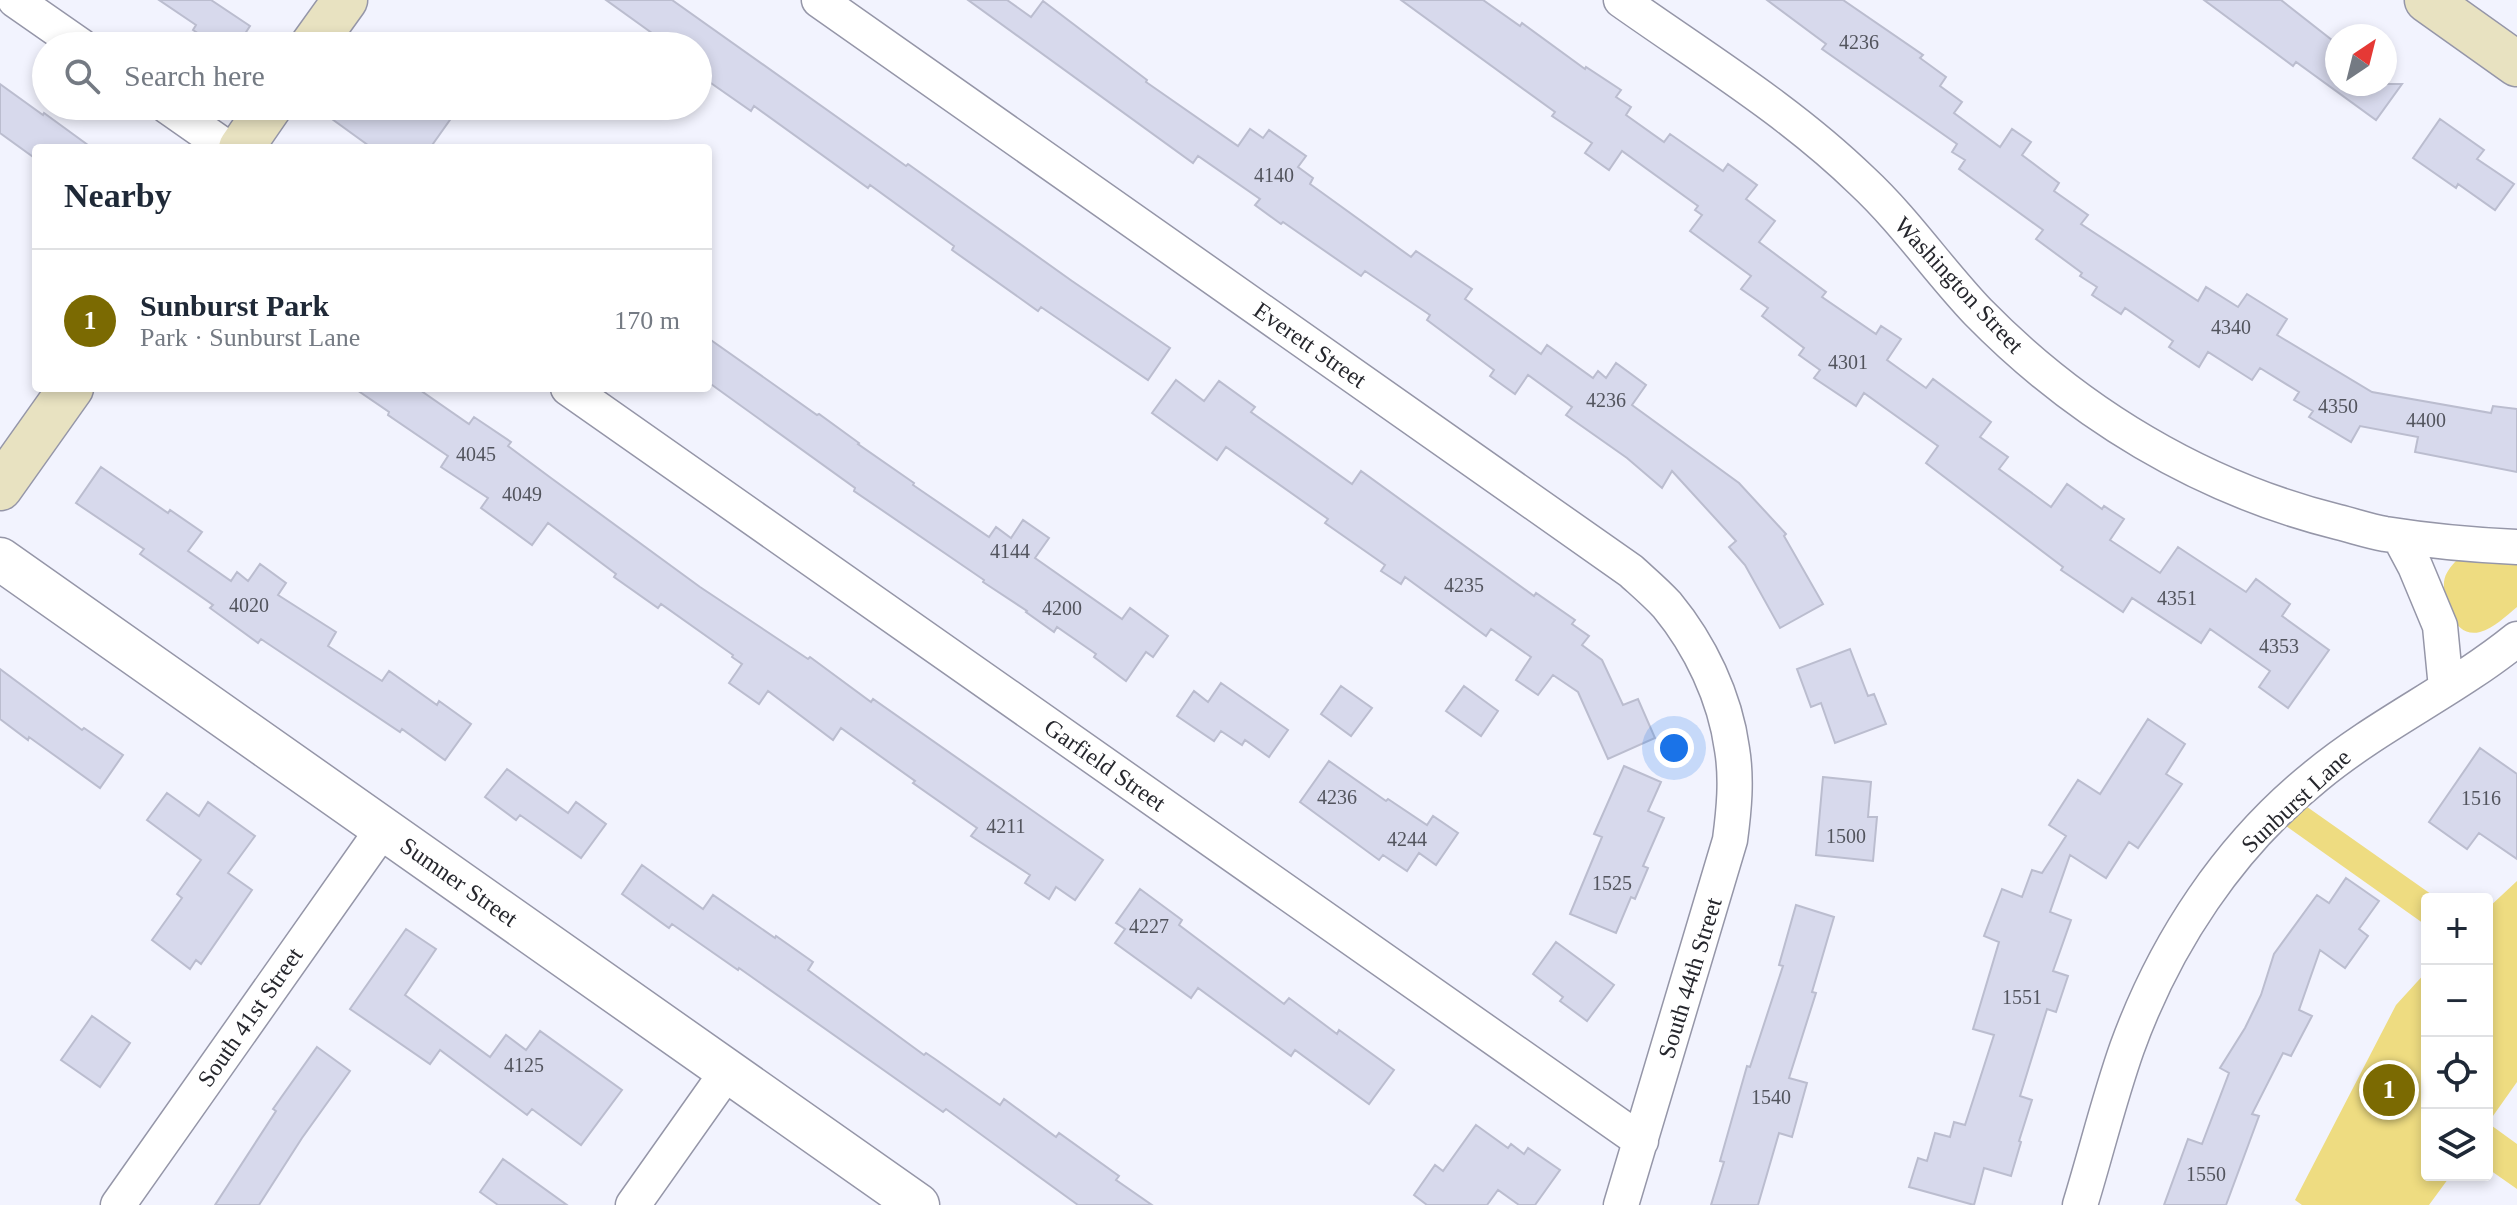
<!DOCTYPE html>
<html lang="en">
<head>
<meta charset="utf-8">
<style>
  :root { --surface:#fff; --page:#f2f2f3; --text:#1f2937; --muted:#747a83; --line:#e0e1e3; --accent:#7b6a02 }
  body { margin:0; font-family:"Times New Roman",serif; background:var(--page); color:var(--text) }
  .controls { position:absolute; right:24px; bottom:24px; display:grid; overflow:hidden; border-radius:8px; box-shadow:0 4px 12px #0003 }
  .controls button { width:72px; height:72px; display:grid; place-items:center; padding:0; border:0; border-bottom:2px solid var(--line); background:var(--surface); color:var(--text); font:40px sans-serif }
  .compass { position:absolute; left:2325px; top:24px; width:72px; height:72px; border-radius:50%; background:var(--surface); box-shadow:0 4px 12px #0003; rotate:35deg }
  .you { position:absolute; left:1674px; top:748px; width:28px; height:28px; margin:-20px; border:6px solid #fff; border-radius:50%; background:#1a73e8; box-shadow:0 0 0 12px #1a73e833 }
  .badge { display:grid; place-items:center; width:52px; height:52px; border-radius:50%; background:var(--accent); color:#fff; font-size:26px; font-weight:700 }
  .pin { position:absolute; translate:-50% -50%; border:4px solid #fff; box-shadow:0 2px 8px #0006 }
  .list { margin:0; padding:0; list-style:none }
  h2 { display:flex; justify-content:space-between; align-items:center; height:104px; margin:0; padding:0 32px; font-size:34px }
  h2 small { font-size:26px; font-weight:400; color:var(--muted) }
  .list li { display:grid; grid-template-columns:52px 1fr auto; gap:24px; align-items:center; box-sizing:border-box; height:144px; padding:0 32px; border-top:2px solid var(--line) }
  .list b { display:block; font-size:30px; white-space:nowrap }
  .list p { margin:0; font-size:26px; white-space:nowrap; color:var(--muted) }
  .list em { font-size:26px; font-style:normal; color:var(--muted) }
  .icon { flex:none; width:44px; height:44px; fill:none; stroke:currentColor; stroke-width:2; stroke-linecap:round; stroke-linejoin:round }
  .map { position:relative; flex:none; width:2517px; height:1205px; overflow:hidden }
  .search { position:absolute; background:var(--surface); box-shadow:0 4px 12px #0003; left:32px; top:32px; width:680px; height:88px; display:flex; align-items:center; gap:20px; box-sizing:border-box; padding:0 28px; border-radius:44px; color:var(--muted); font-size:30px }
  .panel { position:absolute; background:var(--surface); box-shadow:0 4px 12px #0003; left:32px; top:144px; width:680px; height:248px; border-radius:8px }
  .map>svg:first-child { display:block }
</style>
</head>
<body>
<div class="map">
<svg width="2517" height="1205" viewBox="0 0 2517 1205">
  <rect width="100%" height="100%" fill="#f2f3fe"/>
  <!-- green -->
  <path fill="#eedc81" d="M2467,559L2515,563L2517,565V607C2506,616 2494,628 2480,632C2454,639 2443,602 2444,582C2445,573 2451,566 2457,560Z
    M2293,797L2438,899H2427V926L2272,816Z
    M2517,881V1082L2488,1123L2517,1144V1189L2487,1168V909Z
    M2427,971V1175H2451L2429,1205H2302L2295,1200L2396,1005Z"/>
  <!-- building -->
  <path fill="#d7d9ec" stroke="#bbbdcf" stroke-width="2" d="M159,0H211L250,26L237,46H218L193,30L196,25Z
    M606,0H672L906,166L908,164L1072,281L1170,348L1148,380L1041,307L1038,311L952,250L954,246L870,185L868,188L754,106L751,111L698,74V46H670Z
    M968,0H1007L1031,17L1043,1L1147,80L1146,82L1238,146L1250,129L1263,138L1269,130L1306,156L1298,167L1313,178L1310,184L1411,257L1416,251L1472,289L1465,299L1541,354L1547,345L1593,378L1598,371L1606,378L1616,363L1646,385L1632,405L1739,483L1786,534L1784,536L1823,604L1780,628L1745,565L1729,547L1736,541L1672,471L1662,488L1627,458L1566,415L1572,407L1528,375L1515,394L1490,376L1494,370L1427,320L1430,315L1365,271L1361,276L1283,222L1281,224L1255,205L1260,199L1198,156L1193,163Z
    M1401,0H1483L1520,26L1522,23L1585,69L1586,67L1621,90L1616,97L1631,107L1626,115L1664,142L1670,134L1723,171L1728,164L1757,185L1746,199L1775,221L1759,242L1826,292L1822,297L1876,334L1881,326L1901,339L1887,360L1926,388L1933,379L1991,422L1980,437L2008,457L1999,469L2051,507L2067,484L2102,509L2104,506L2124,519L2110,540L2160,573L2178,547L2246,592L2256,579L2290,604L2282,616L2329,650L2288,708L2259,687L2270,671L2210,629L2201,643L2132,598L2123,612L2061,570L2063,567L1926,463L1938,446L1864,393L1856,406L1814,378L1820,370L1799,355L1804,348L1762,316L1768,308L1741,289L1751,276L1690,231L1702,215L1695,210L1698,206L1622,151L1609,170L1585,153L1592,143L1552,116L1555,112Z
    M1767,0H1843L1923,55L1920,58L1946,77L1940,86L1962,102L1954,113L2000,147L2012,129L2031,142L2022,155L2059,183L2054,191L2088,215L2081,224L2198,301L2206,287L2238,307L2247,294L2287,319L2277,335L2372,392L2491,413L2493,406L2517,409V472L2415,452L2418,437L2360,426L2351,442L2309,417L2313,411L2294,400L2299,392L2260,368L2252,380L2208,352L2199,367L2169,347L2173,341L2125,308L2121,314L2092,295L2097,287L2080,276L2082,273L2036,239L2043,230L1959,169L1965,160L1952,152L1957,144L1822,49L1826,44Z
    M2204,0H2281L2337,44V84H2402L2376,120L2296,62L2293,66Z
    M0,84L43,115L44,113L92,148H36V159L0,133Z
    M314,106H436L452,117L430,148H372Z
    M2440,119L2484,150L2477,159L2514,184L2495,210L2458,184L2456,188L2413,158Z
    M708,338L817,415L819,414L859,443L858,444L914,483L913,485L989,537L996,527L1011,538L1023,520L1049,538L1035,558L1122,619L1130,608L1168,636L1153,657L1146,652L1126,681L1094,657L1096,654L1057,627L1054,632L1026,612L1027,611L983,582L984,580L854,491L855,488L708,382Z
    M1176,380L1204,401L1219,381L1255,407L1251,412L1352,484L1361,471L1534,596L1536,593L1575,620L1572,624L1589,636L1582,645L1602,660L1623,705L1638,699L1655,738L1608,759L1578,692L1553,675L1538,695L1516,680L1531,657L1491,629L1486,636L1405,577L1401,584L1381,571L1385,565L1325,523L1328,519L1226,447L1217,460L1152,413Z
    M354,388H417L469,424L474,417L511,442L508,446L551,478L700,587L808,659L810,657L871,702L873,699L1103,860L1075,900L1056,887L1049,899L1025,883L1030,875L971,836L977,828L913,783L915,781L841,728L833,740L768,691L759,704L729,683L742,664L732,657L733,655L661,604L658,608L614,577L616,574L548,523L532,545L481,508L488,498L441,467L448,456L388,415L389,412Z
    M101,467L168,513L170,510L202,532L188,551L231,581L237,572L248,581L260,564L286,583L278,595L336,632L328,646L382,681L389,671L437,705L439,701L471,724L445,760L402,729L400,732L261,639L258,643L210,608L213,605L140,554L144,549L76,503Z
    M1850,649L1868,696L1874,694L1886,724L1835,743L1821,703L1811,707L1797,669Z
    M0,669L82,730L84,728L123,755L100,788L29,737L28,740L0,719Z
    M1221,683L1288,730L1269,757L1245,740L1242,745L1221,731L1214,741L1177,716L1194,691L1208,702Z
    M1341,686L1372,708L1351,736L1321,714Z
    M1464,686L1498,711L1481,736L1446,711Z
    M2148,719L2185,744L2166,774L2182,784L2138,848L2129,842L2106,878L2070,855L2050,912L2071,920L2053,971L2068,976L2056,1012L2047,1009L2020,1096L2032,1100L2019,1141L2021,1142L2011,1176L1984,1168L1974,1205L1909,1187L1918,1158L1927,1161L1935,1133L1950,1137L1954,1122L1965,1125L1994,1035L1973,1029L1999,942L1984,936L2002,889L2022,897L2032,870L2042,873L2066,836L2049,825L2078,780L2100,794Z
    M2480,748L2517,774V859L2479,833L2467,849L2429,822Z
    M1329,761L1386,801L1388,799L1427,825L1433,816L1458,833L1436,865L1419,853L1407,871L1383,855L1379,860L1300,802Z
    M1624,766L1661,782L1648,811L1664,818L1643,866L1648,868L1635,899L1631,897L1616,933L1570,914L1602,837L1594,834Z
    M507,769L568,813L576,802L606,824L581,858L520,815L516,820L485,797Z
    M1823,777L1871,782L1868,817H1877L1873,861L1816,855Z
    M167,793L199,816L208,802L255,836L228,873L252,890L201,964L196,960L190,969L152,940L182,898L177,894L201,860L147,820Z
    M642,865L703,909L713,895L775,938L776,936L813,962L808,970L924,1055L926,1053L935,1059L1000,1105L1004,1099L1056,1137L1059,1133L1119,1176L1116,1180L1152,1205H1078L946,1109L943,1112L739,968L738,970L672,924L669,928L622,894Z
    M2346,878L2379,901L2359,929L2368,936L2345,968L2320,950L2299,1010L2312,1016L2291,1056L2283,1053L2252,1114L2259,1116L2226,1205H2164L2188,1139L2202,1144L2229,1073L2220,1068L2245,1028L2261,995L2274,954L2317,895L2329,903Z
    M1140,889L1182,920L1179,925L1284,1004L1289,998L1337,1034L1339,1030L1394,1070L1369,1104L1295,1050L1291,1056L1198,988L1191,998L1115,943L1125,929L1116,923Z
    M1796,905L1834,917L1812,992L1816,993L1789,1078L1807,1083L1792,1137L1779,1133L1758,1205H1711L1724,1162L1720,1161L1747,1066L1750,1067L1783,966L1779,965Z
    M406,929L436,949L405,995L490,1057L506,1035L526,1050L540,1031L622,1090L581,1145L532,1109L527,1115L440,1050L430,1064L350,1009Z
    M1556,942L1614,985L1587,1021L1560,1001L1563,997L1533,974Z
    M92,1016L130,1043L100,1087L61,1060Z
    M317,1047L350,1071L302,1138L259,1205H215L276,1111L273,1109Z
    M1476,1125L1508,1148L1511,1144L1524,1154L1528,1148L1560,1170L1535,1205H1519L1498,1190L1487,1205H1427L1414,1195L1435,1165L1443,1171Z
    M503,1159L567,1205H498L480,1192Z"/>
  <g fill="none" stroke-linecap="round" stroke-linejoin="round">
    <!-- minor casing -->
    <g stroke="#9596a8" stroke-width="37">
      <path id="minor" d="M15,0L81,46
        M819,0L1631,571C1643,582 1656,593 1667,605C1700,645 1725,697 1732,749C1737,779 1734,810 1730,840L1621,1205
        M1621,0C1703,58 1790,111 1862,181C1905,221 1938,270 1978,312C2077,413 2201,488 2338,522C2354,526 2369,531 2385,534C2429,541 2473,545 2517,547
        M167,106L227,148
        M568,388L1641,1141
        M2399,536L2415,566L2440,626L2446,688
        M118,1205L383,829
        M633,1205L727,1072
        M2080,1205C2096,1153 2109,1099 2127,1048C2165,943 2229,846 2316,776C2379,724 2454,690 2517,639"/>
    </g>
    <!-- tertiary casing -->
    <g stroke="#9596a8" stroke-width="45">
      <path id="tertiary" d="M0,559L918,1205"/>
    </g>
    <!-- secondary casing -->
    <g stroke="#9596a8" stroke-width="47">
      <path id="secondary" d="M2427,0L2517,64
        M312,46L345,0
        M241,148L270,106
        M0,488L71,388"/>
    </g>
    <!-- minor -->
    <use href="#minor" stroke="#fff" stroke-width="34"/>
    <!-- tertiary -->
    <use href="#tertiary" stroke="#fff" stroke-width="42"/>
    <!-- secondary -->
    <use href="#secondary" stroke="#e8e2c1" stroke-width="44"/>
  </g>
  <g text-anchor="middle" dominant-baseline="central" stroke-width="7" stroke-linejoin="round" paint-order="stroke">
    <!-- number labels -->
    <g font-size="20" fill="#52545d">
      <text x="1859" y="42">4236</text>
      <text x="1274" y="175">4140</text>
      <text x="2231" y="327">4340</text>
      <text x="1848" y="362">4301</text>
      <text x="1606" y="400">4236</text>
      <text x="2338" y="406">4350</text>
      <text x="2426" y="420">4400</text>
      <text x="476" y="454">4045</text>
      <text x="522" y="494">4049</text>
      <text x="1010" y="551">4144</text>
      <text x="1464" y="585">4235</text>
      <text x="2177" y="598">4351</text>
      <text x="249" y="605">4020</text>
      <text x="1062" y="608">4200</text>
      <text x="2279" y="646">4353</text>
      <text x="1337" y="797">4236</text>
      <text x="2481" y="798">1516</text>
      <text x="1006" y="826">4211</text>
      <text x="1846" y="836">1500</text>
      <text x="1407" y="839">4244</text>
      <text x="1612" y="883">1525</text>
      <text x="1149" y="926">4227</text>
      <text x="2022" y="997">1551</text>
      <text x="524" y="1065">4125</text>
      <text x="1771" y="1097">1540</text>
      <text x="2206" y="1174">1550</text>
    </g>
    <!-- street labels -->
    <g font-size="24" fill="#26272d" stroke="#fff">
      <text transform="translate(1959 285) rotate(47)">Washington Street</text>
      <text transform="translate(1310 345) rotate(35)">Everett Street</text>
      <text transform="translate(1105 765) rotate(35)">Garfield Street</text>
      <text transform="translate(2296 801) rotate(-43)">Sunburst Lane</text>
      <text transform="translate(459 882) rotate(35)">Sumner Street</text>
      <text transform="translate(1690 978) rotate(-73)">South 44th Street</text>
      <text transform="translate(250 1017) rotate(-55)">South 41st Street</text>
    </g>
  </g>
</svg>
<div class="controls">
<button>+</button>
<button>−</button>
<button><svg class="icon" aria-label="locate" viewBox="0 0 24 24"><circle cx="12" cy="12" r="6"/><path d="M12 2v4M12 18v4M2 12h4M18 12h4"/></svg></button>
<button><svg class="icon" aria-label="layers" viewBox="0 0 24 24"><path d="M12 4l9 5-9 5-9-5zM3 14l9 5 9-5"/></svg></button>
</div>
<svg class="compass" viewBox="-18 -18 36 36"><path d="M0-13l5 13h-10z" fill="#e53935"/><path d="M0 13l5-13h-10z" fill="#747a83"/></svg>
<div class="you"></div>
<div class="pin badge" style="left:2389px;top:1090px">1</div>
<div class="search"><svg class="icon" aria-label="search" viewBox="0 0 24 24"><circle cx="10" cy="10" r="6"/><path d="M15 15l6 6"/></svg>Search here</div>
<section class="panel">
<h2>Nearby<small></small></h2>
<ul class="list">
<li><span class="badge">1</span><div><b>Sunburst Park</b><p>Park · Sunburst Lane</p></div><em>170 m</em></li>
</ul>
</section>
</div>
</body>
</html>
